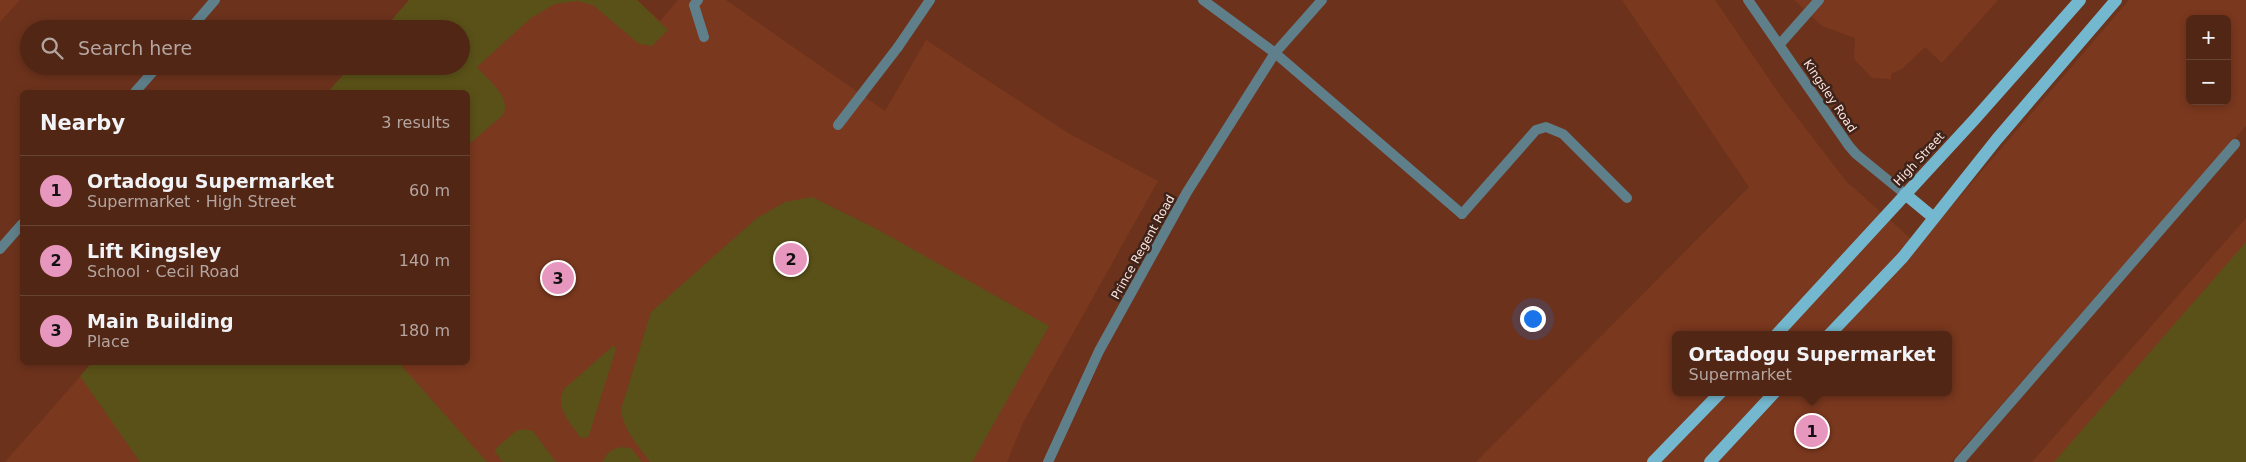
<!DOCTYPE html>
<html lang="en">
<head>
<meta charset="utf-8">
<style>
  :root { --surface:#512615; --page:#5b3222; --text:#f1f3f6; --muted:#b4a5a0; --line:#674334; --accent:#e797bd }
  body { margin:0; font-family:"DejaVu Sans",sans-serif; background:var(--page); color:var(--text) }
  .controls { position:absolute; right:15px; top:15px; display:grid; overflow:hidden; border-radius:8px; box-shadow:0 2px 8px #0003 }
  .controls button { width:45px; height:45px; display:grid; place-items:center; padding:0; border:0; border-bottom:1px solid var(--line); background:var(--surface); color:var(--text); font:25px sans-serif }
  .you { position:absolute; left:1532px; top:318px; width:18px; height:18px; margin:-12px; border:4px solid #fff; border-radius:50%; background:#1a73e8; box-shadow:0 0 0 8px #1a73e833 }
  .badge { display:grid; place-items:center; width:32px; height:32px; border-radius:50%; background:var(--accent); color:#111; font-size:16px; font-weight:700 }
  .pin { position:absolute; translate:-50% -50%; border:2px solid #fff; box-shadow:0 1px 5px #0006 }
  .popup { position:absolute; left:1672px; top:331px; width:280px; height:65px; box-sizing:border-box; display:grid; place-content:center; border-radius:8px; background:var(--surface); filter:drop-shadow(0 1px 4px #0005); font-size:16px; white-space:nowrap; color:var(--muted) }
  .popup b { font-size:19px; color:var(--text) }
  .popup::after { content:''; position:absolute; left:50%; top:100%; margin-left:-10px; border:10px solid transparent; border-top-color:var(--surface) }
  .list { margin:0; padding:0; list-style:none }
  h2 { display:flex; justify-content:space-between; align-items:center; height:65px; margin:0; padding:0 20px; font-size:21px }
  h2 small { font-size:16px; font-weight:400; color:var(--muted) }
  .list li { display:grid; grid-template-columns:32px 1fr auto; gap:15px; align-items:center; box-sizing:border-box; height:70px; padding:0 20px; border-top:1px solid var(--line) }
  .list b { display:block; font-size:19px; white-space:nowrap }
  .list p { margin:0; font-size:16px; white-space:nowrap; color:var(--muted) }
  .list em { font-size:16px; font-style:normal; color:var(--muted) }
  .icon { flex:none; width:28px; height:28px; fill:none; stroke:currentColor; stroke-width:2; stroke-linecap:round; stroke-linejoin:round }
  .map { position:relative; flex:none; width:2246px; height:462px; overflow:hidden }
  .search { position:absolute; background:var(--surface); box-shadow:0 2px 8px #0003; left:20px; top:20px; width:450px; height:55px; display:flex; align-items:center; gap:12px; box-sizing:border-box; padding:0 18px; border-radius:28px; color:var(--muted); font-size:19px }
  .panel { position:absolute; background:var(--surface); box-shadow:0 2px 8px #0003; left:20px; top:90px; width:450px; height:275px; border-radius:8px }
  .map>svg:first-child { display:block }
</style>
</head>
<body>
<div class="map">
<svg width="2246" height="462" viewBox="0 0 2246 462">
  <rect width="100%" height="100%" fill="#6c321c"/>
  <!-- built -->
  <path fill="#7a381e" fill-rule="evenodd" d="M0,0H20L0,22Z
    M409,0H637L660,21L678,0H726L885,111L926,40L1068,133L1158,181L1023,423L1007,462H5L92,363L468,362V92H328L351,66H461V29H384Z
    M1622,0H1715L1780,95L1846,181L1918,245L2129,0H2246V126L1951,462H1476L1749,187ZM2190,19H2227V101H2190ZM1676,335H1948V392H1676Z
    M1794,0H1998L1942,63L1925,47L1902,69L1891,74V79L1872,78L1854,59L1855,38L1822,26Z
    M2246,218V462H2032Z"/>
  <!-- green -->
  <path fill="#5a5118" d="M409,0H637L668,30L652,46L639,44L593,5L577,1L555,4L531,18L477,67C487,80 512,96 503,115L468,145V92H328L351,66H461V29H384Z
    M812,197L875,228L1049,326L972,462H650C638,445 623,430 621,409L651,312L757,218L785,202Z
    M2246,242V462H2054Z
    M614,345L616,349L589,435L586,438L580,437C570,422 553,405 565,388Z
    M92,362L399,363L487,462H140L80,376Z
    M523,429L533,431L556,462H503L495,452V449L516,431Z
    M620,447L631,448L642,462H603C606,453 611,450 620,447Z"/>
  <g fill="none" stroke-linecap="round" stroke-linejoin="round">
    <!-- service -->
    <path stroke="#5f808b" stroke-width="10" d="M698,0L694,5L704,37
      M1780,44L1819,0
      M838,125L898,47
      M1462,214L1536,130L1546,127L1563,134L1627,198
      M1959,462L2235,144"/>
    <!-- minor -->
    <path stroke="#5f808b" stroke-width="10" d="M1203,0L1275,53L1462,214
      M190,29L215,0
      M898,47L930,0
      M135,92L158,66
      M0,249L22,224
      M1048,462L1099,351L1187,192L1275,53L1322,0"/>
    <!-- tertiary -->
    <path stroke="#5f808b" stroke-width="10" d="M1748,0L1849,146L1856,154L1905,194"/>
    <!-- primary -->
    <path stroke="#74b8cf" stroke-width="12" d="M1905,194L1934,218
      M1776,335L1974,120L2080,0
      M1829,335L1903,257L1997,139L2116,0
      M1653,462L1721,392
      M1710,462L1775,392"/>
  </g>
  <g text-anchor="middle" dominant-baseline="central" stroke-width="5" stroke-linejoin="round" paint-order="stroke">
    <!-- street labels -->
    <g font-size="12" fill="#fde6de" stroke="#3e231a">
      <text transform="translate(1830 96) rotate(56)">Kingsley Road</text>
      <text transform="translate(1919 159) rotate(-47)">High Street</text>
      <text transform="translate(1143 247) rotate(-61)">Prince Regent Road</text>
    </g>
  </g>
</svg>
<div class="controls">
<button>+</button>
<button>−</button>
</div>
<div class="you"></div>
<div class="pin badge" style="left:1812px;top:431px">1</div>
<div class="popup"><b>Ortadogu Supermarket</b>Supermarket</div>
<div class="pin badge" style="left:791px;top:259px">2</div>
<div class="pin badge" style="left:558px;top:278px">3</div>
<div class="search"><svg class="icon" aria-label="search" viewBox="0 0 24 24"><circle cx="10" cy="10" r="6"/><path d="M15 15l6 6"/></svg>Search here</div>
<section class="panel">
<h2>Nearby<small>3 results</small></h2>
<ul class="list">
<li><span class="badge">1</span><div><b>Ortadogu Supermarket</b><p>Supermarket · High Street</p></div><em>60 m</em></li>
<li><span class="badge">2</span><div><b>Lift Kingsley</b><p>School · Cecil Road</p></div><em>140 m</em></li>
<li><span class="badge">3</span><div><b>Main Building</b><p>Place</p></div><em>180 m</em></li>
</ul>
</section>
</div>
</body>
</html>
